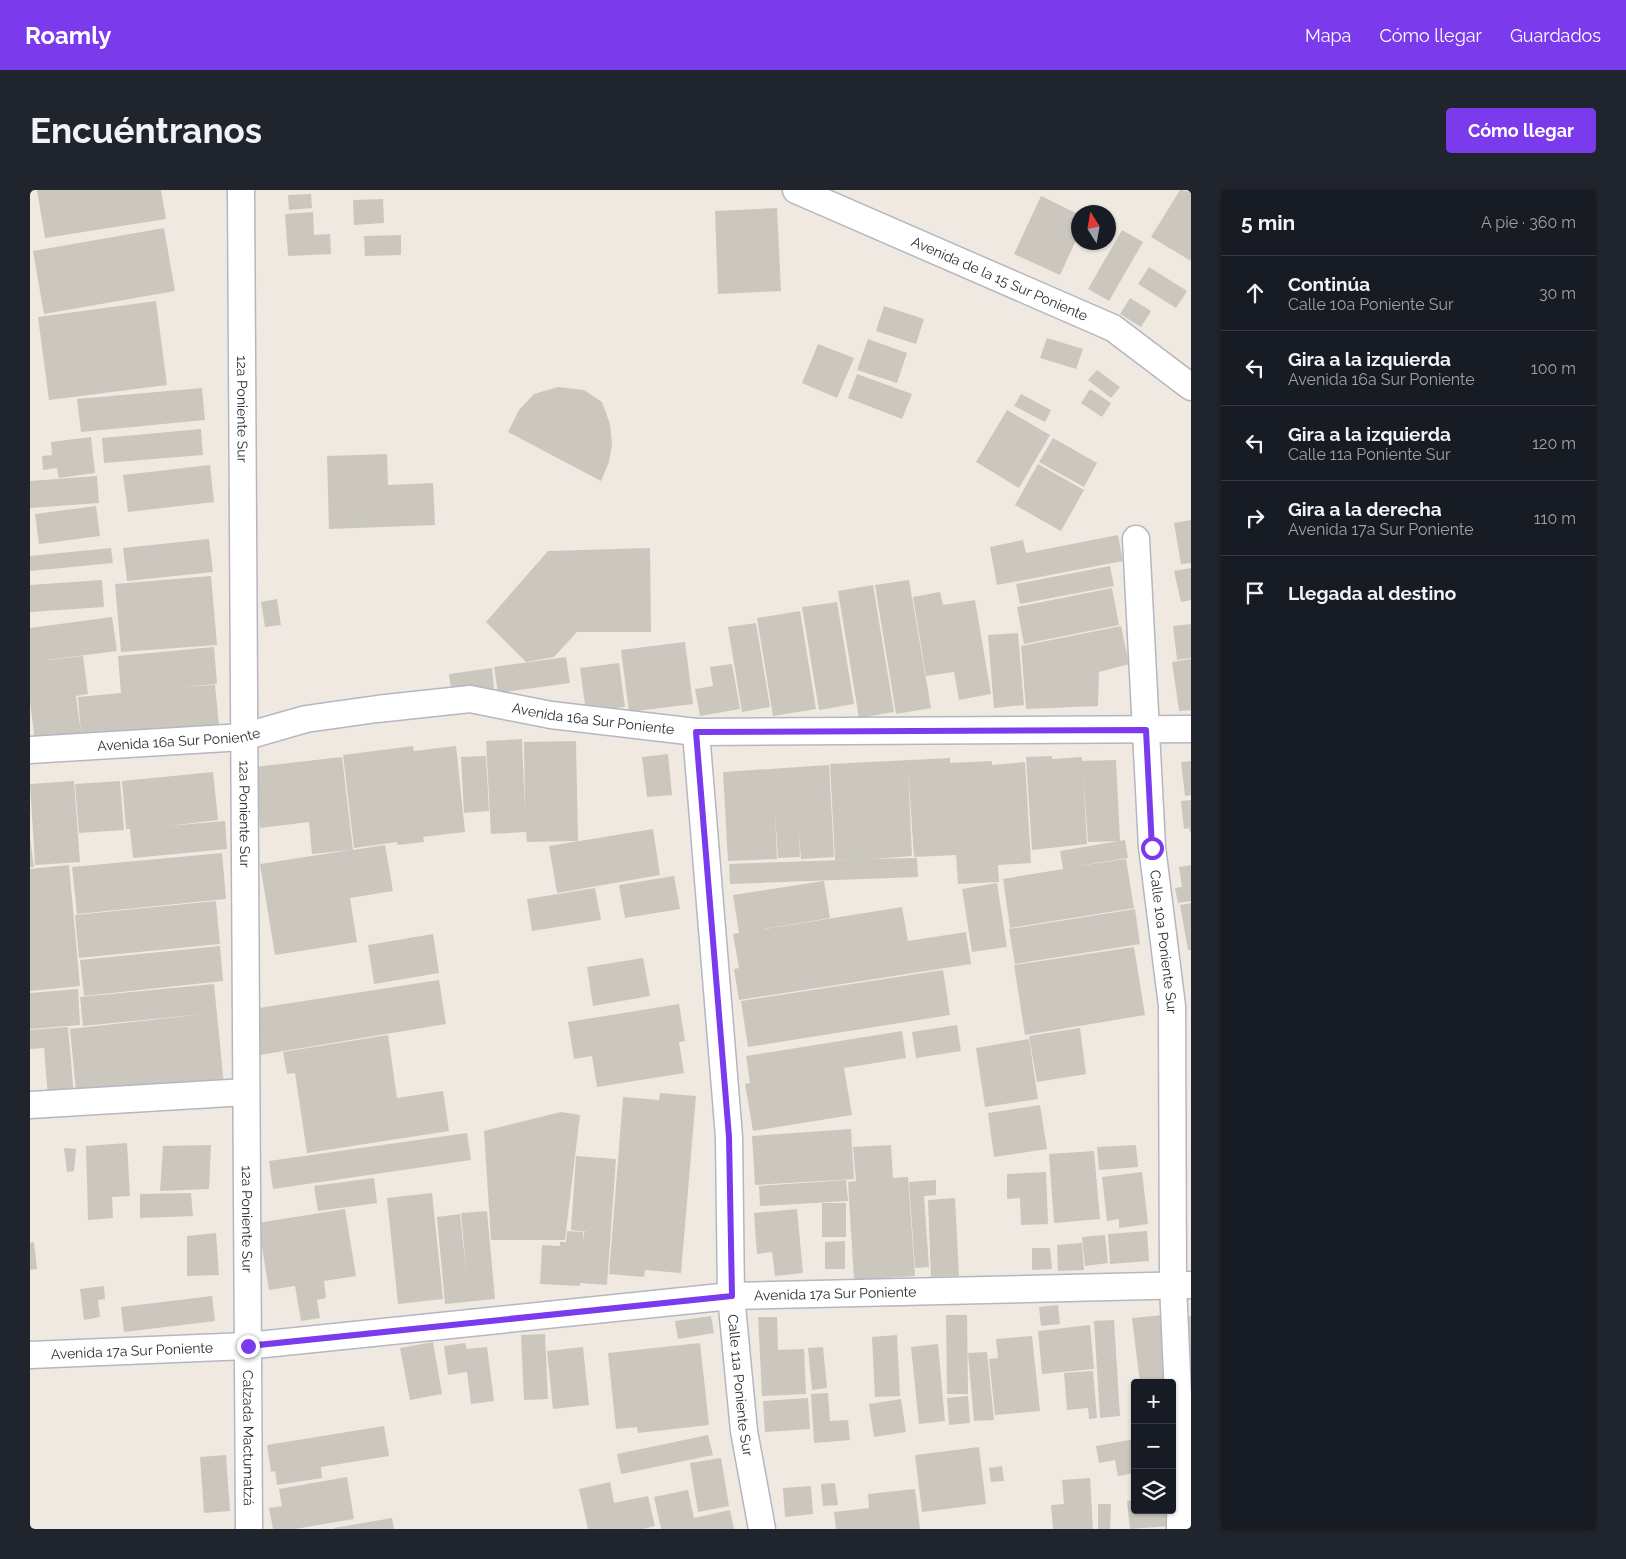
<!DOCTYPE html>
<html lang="es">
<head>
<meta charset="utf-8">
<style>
  :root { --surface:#171b24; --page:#20242c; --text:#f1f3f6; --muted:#9ea1a6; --line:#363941; --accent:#7c3aed }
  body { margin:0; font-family:Raleway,sans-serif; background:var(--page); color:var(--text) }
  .controls { position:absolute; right:15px; bottom:15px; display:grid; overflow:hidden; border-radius:5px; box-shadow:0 1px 4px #0004 }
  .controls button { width:45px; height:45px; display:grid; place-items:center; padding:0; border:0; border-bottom:1px solid var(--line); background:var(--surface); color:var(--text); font:25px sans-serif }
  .compass { position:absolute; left:1041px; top:15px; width:45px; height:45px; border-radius:50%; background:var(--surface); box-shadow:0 1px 4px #0004; rotate:349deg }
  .stop { position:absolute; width:15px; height:15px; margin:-11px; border:4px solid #7c3aed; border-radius:50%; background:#fff }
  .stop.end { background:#7c3aed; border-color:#fff; box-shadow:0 1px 5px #0008 }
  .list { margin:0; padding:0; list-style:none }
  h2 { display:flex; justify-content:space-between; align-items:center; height:65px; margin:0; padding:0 20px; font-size:21px }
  h2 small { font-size:16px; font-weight:400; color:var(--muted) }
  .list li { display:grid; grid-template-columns:32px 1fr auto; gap:15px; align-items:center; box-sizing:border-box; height:75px; padding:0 20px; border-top:1px solid var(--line) }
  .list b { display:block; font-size:19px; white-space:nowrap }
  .list p { margin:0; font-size:16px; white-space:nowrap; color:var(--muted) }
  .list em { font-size:16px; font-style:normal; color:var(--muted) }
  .icon { flex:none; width:28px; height:28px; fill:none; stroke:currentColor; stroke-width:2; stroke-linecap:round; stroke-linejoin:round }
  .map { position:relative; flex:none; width:1161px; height:1339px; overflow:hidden; border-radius:5px }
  header { display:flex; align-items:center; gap:30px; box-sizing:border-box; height:70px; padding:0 25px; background:var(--accent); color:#fff }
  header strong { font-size:24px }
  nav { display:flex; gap:28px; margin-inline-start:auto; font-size:18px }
  .intro { display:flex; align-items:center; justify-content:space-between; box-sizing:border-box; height:120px; padding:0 30px }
  h1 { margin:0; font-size:35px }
  .button { padding:12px 22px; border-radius:5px; background:var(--accent); color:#fff; font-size:18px; font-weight:700 }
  main { display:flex; gap:30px; padding:0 30px }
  aside { flex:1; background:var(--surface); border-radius:5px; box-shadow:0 1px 4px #0004 }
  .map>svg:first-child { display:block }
</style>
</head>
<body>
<header>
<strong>Roamly</strong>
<nav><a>Mapa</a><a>Cómo llegar</a><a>Guardados</a></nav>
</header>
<div class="intro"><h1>Encuéntranos</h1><a class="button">Cómo llegar</a></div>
<main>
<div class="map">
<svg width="1161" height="1339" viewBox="0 0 1161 1339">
  <rect width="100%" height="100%" fill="#efe9e1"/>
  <!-- building -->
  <path fill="#cbc7bf" d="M7,0H131L136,29L15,48Z
    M1150,0L1161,2V71L1121,47Z
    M281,4L282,18L259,20L258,5Z
    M1011,6L1048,24V46L1030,85L984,64Z
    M353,9L354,33L324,35L323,10Z
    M747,18L751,101L688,104L685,21Z
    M283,22L284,45L300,44L301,64L258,66L255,24Z
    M134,38L145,101L14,124L3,61Z
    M1092,40L1113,52L1079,111L1058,99Z
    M371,45V65L335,66L334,46Z
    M1119,77L1157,101L1146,118L1108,94Z
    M1100,108L1121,121L1111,137L1090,124Z
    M126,111L137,195L19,210L8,127Z
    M854,116L894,129L886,154L846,141Z
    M1017,148L1053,159L1046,179L1010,168Z
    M838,149L877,163L867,193L827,180Z
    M788,154L824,168L807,208L772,193Z
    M1067,180L1090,197L1081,208L1058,190Z
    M827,184L882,204L872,229L818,208Z
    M528,197L554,200L572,212L580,234L582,254L579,272L571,291L478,242L489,220L504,204Z
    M172,198L175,230L51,242L47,209Z
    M1060,199L1081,213L1072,227L1051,213Z
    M991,204L1021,220L1015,232L984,216Z
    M977,220L1020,245L989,298L946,272Z
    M171,239L173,265L74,273L72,248Z
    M61,247L65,283L29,288L27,278L13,280L12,266L22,265L21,252Z
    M1023,248L1067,273L1054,297L1009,272Z
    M357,264L358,295L403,293L405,335L299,339L297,266Z
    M1008,274L1054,300L1031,341L985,315Z
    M180,275L184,312L98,322L93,285Z
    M67,286L69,313L0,318V291Z
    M66,316L70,346L9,354L5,324Z
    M1161,330V373L1151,374L1144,333Z
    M1088,345L1093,371L967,395L960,357L993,350L996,363Z
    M179,349L183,382L97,391L93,358Z
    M81,358L83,373L0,381V366Z
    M620,358L621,442H547L524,467L496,472L456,432L518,361Z
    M1080,376L1084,396L990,414L986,394Z
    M1161,378V410L1151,412L1144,381Z
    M181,386L187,455L91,462L85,394Z
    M72,390L74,417L0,422V395Z
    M879,390L901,518L866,524L845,395Z
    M843,395L864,522L829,528L808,401Z
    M1082,398L1089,435L994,454L987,417Z
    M910,402L913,415L945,410L961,504L929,510L924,482L896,486L883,407Z
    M247,409L251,435L235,437L231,412Z
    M807,412L824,514L789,520L772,417Z
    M770,421L786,519L743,526L727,428Z
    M82,427L87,461L2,472L53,466L58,504L46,506L51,543L48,507L91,503L88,466L184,457L187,494L150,497L185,495L189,535L5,552L0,512V438Z
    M726,433L740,517L712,522L698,437Z
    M1161,434V468L1147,470L1143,436Z
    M1091,436L1099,474L1069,482L1068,516L996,519L991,456Z
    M988,443L994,515L964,518L958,445Z
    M655,452L663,514L599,522L591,460Z
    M536,467L540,493L468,503L464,477Z
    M1161,469V520L1149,521L1142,472Z
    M589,473L595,517L556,522L550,478Z
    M702,474L710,519L670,526L665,499L683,496L680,477Z
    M462,478L464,499L422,505L419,484Z
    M492,549L495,624L494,552L546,551L548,651L497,652L496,642L461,644L456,551Z
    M383,556L384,561L426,556L435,642L393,647L394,652L368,655L367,652L324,658L313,565Z
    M638,564L642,605L617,607L612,567Z
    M456,566L459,621L434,623L431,567Z
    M1022,566V569L1052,567V571L1086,570L1090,651L1058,652L1053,583L1057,654L1002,660L996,567Z
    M312,567L323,660L355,655L363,701L320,708L327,752L245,765L230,674L320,660L282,664L279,632L230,638L224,577Z
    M920,568V573L962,571V575L995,572L1001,673L968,675L969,692L928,694L926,665L884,667L878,578L882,666L842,669L887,668L888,687L700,694L699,674L840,669L805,670L800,574Z
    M1161,571V605L1155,606L1151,572Z
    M799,575L804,667L771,669L769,642L770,667L748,668L745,622L747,669L698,671L693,582Z
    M183,582L188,630L138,636L195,631L197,659L103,668L100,639H96L92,591Z
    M44,591L50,672L5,675L0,594Z
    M90,591L94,640L49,643L45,594Z
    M1161,610V642H1160L1159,638L1154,639L1151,611Z
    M623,639L630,685L527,703L519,656Z
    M0,648L4,677H0Z
    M1095,650L1098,668L1035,678L1096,669L1104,718L980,738L973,689L1033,679L1030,661Z
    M192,663L196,709L47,724L42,677Z
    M39,675L50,796L0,801V679Z
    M1161,675V711L1148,713L1145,698L1152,697L1149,677Z
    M644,686L650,719L595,728L589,695Z
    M794,691L800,728L716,742L872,717L878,751L936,742L941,774L709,810L704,779L709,778L703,744L709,743L703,705Z
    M967,693L977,757L942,762L932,699Z
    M565,698L571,730L502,741L497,709Z
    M186,711L190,754L49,768L45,725Z
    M1161,713V760H1158L1150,715Z
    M1105,719L1110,754L985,774L979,739Z
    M403,744L409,783L344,794L338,755Z
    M190,756L193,791L54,806L50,770Z
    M1104,757L1115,825L995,845L984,775Z
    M613,768L620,806L563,816L557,777Z
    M913,780L920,825L718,857L711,811Z
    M409,790L416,834L230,865L223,819Z
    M184,794L194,895L47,911L40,839L174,824L53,836L50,807Z
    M48,799L50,835L0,839V803Z
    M649,814L655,851L649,852L654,883L567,897L562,866L544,869L538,832Z
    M927,835L931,861L886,868L882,842Z
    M38,837L44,906L18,908L14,858L0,859V840Z
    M1050,838L1056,884L1007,892L999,846Z
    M872,841L876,868L814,878L822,925L723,941L715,894L720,893L716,866Z
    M358,845L367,908L413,901L419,941L277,963L265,883L257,884L253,862Z
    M999,849L1008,909L955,917L946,858Z
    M630,903L666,906L651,1083L615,1080L614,1087L579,1084L593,907L629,910Z
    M1010,915L1017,959L964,967L958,923Z
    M531,922L550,925L535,1050H461L454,941Z
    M821,939L824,989L725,995L722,946Z
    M437,943L441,970L243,999L239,971Z
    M97,953L100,1006L82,1007L83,1028L58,1030L56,956Z
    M181,955L179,999L130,1001L133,956Z
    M861,955L863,988L878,987L885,1086L824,1090L818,992L826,991L823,957Z
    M1106,955L1108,977L1069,980L1067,957Z
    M34,958L46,959L44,981L37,982Z
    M1064,961L1070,1029L1024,1033L1019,964Z
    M546,966L586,969L577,1095L550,1093V1096L510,1094L512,1055L530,1056V1052H536L537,1041L553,1042V1051L554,1042H558L541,1040Z
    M1016,982L1018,1034L991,1035L990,1008L977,1009V984Z
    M1112,982L1118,1034L1089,1038V1029L1077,1031L1072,987Z
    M344,988L347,1013L288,1021L284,996Z
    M816,990L818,1011L730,1016L729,996Z
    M906,990V1005L894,1006L899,1077L885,1078L879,992Z
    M161,1003L163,1026L110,1028V1004Z
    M402,1003L413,1109L368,1114L357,1008Z
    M925,1008L929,1086L901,1087L898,1010Z
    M792,1013H816V1047H792Z
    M315,1019L326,1086L294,1091L296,1108L287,1110L290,1128L271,1131L265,1096L239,1100L228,1033Z
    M767,1019L773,1083L745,1086L742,1062L727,1064L724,1023Z
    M457,1021L465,1109L415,1114L407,1027L430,1024L437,1089L431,1023Z
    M1117,1041L1119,1071L1080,1074L1078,1044Z
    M186,1043L189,1085L157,1086V1046Z
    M1075,1045L1078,1073L1055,1076L1052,1047Z
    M815,1051V1079H795V1052Z
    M4,1052L7,1079L0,1080V1053Z
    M1052,1053L1054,1080L1028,1081L1027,1055Z
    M1002,1058H1020L1022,1079L1002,1080Z
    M74,1096L75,1109L68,1110L70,1127L54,1130L50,1099Z
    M182,1106L185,1131L94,1142L91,1117Z
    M1028,1115L1030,1134L1011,1136L1009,1117Z
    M916,1125H937L938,1204H917Z
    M1133,1125L1141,1193H1110L1102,1128Z
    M681,1126L684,1143L648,1149L645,1131Z
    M1158,1126H1161V1178H1159Z
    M728,1127H747L748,1160L774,1159L776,1204L732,1206Z
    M1084,1130L1090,1226L1070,1228L1064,1131Z
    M1060,1135L1064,1179L1012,1184L1008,1141Z
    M515,1144L518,1209L494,1210L491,1145Z
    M867,1145L870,1206L845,1207L842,1147Z
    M1002,1146L1010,1221L965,1225L959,1169L968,1168L966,1149Z
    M403,1152L412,1204L380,1210L370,1158Z
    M435,1153L437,1159L457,1157L464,1211L441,1214L437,1182L418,1185L414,1156Z
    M670,1153L679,1235L608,1243L607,1237L586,1239L578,1163Z
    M908,1154L915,1231L889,1234L881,1157Z
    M553,1157L559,1215L523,1219L517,1161Z
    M793,1157L797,1198L782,1200L778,1158Z
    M957,1162L964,1230L944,1231L938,1163Z
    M1063,1181L1067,1228L1059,1229L1058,1218L1037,1220L1034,1183Z
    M798,1203L800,1231L818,1230L820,1250L784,1253L781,1204Z
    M938,1206L940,1233L919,1235L917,1208Z
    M778,1208L780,1239L735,1242L733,1211Z
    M871,1209L876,1242L844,1247L839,1214Z
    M354,1236L359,1266L291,1277L292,1288L247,1295L245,1281L241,1282L237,1255Z
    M678,1245L683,1265L591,1284L587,1264Z
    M1105,1249V1283L1088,1286L1085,1270L1069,1273L1066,1256Z
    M949,1257L956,1314L892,1322L885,1265Z
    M196,1265L200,1321L174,1323L170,1267Z
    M691,1268L699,1316L668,1322L660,1273Z
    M972,1276L974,1291L961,1292L959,1278Z
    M317,1287L324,1329L265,1339H243L239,1318L252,1316L249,1299Z
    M1060,1288L1063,1339H1023L1021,1315L1034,1314L1032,1290Z
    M580,1292L584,1313L618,1306L625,1336L613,1339H558L549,1299Z
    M805,1293L808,1315L793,1316L791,1294Z
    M781,1296L783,1324L755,1327L753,1298Z
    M885,1299L890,1339H806L804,1322L839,1318L838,1304Z
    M658,1300L664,1328L700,1320L704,1339H631L624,1307Z
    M1105,1310V1320H1138L1140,1336L1100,1339L1097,1311Z
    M1068,1314H1081L1080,1339H1068Z
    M362,1328L364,1339H304V1338Z"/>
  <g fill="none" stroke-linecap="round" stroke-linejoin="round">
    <!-- street casing -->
    <g stroke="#b4b7c1" stroke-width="29">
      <g id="street">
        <path id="s1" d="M211,0L219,1339"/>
        <path id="s2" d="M766,0L1083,138L1161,197"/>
        <path id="s3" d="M1106,349L1122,657L1142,816L1143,1095L1151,1273L1150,1339"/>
        <path id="s4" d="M666,542L699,947L701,1106L714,1241L732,1339"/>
        <path id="s5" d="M0,560L213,547L276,529L347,519L440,509L521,525L666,542L1161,539"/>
        <path d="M0,915L216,902"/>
        <path id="s6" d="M0,1165L217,1156L701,1106L1161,1095"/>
      </g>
    </g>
    <!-- street -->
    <use href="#street" stroke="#fff" stroke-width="26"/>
  </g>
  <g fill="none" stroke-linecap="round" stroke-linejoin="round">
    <!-- route -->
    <path stroke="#7c3aed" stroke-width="6" d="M218,1156L702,1106L699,947L666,542L1116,540L1122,658"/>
  </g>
  <g text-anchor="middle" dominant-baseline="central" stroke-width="4.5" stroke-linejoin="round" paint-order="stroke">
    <!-- street labels -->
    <g font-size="14" fill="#2e2e2e" stroke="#fff">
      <text stroke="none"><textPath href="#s2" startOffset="222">Avenida de la 15 Sur Poniente</textPath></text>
      <text stroke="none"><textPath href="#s1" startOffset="219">12a Poniente Sur</textPath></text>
      <text stroke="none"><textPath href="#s5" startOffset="569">Avenida 16a Sur Poniente</textPath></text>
      <text stroke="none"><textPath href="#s5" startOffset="149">Avenida 16a Sur Poniente</textPath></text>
      <text stroke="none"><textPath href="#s1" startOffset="624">12a Poniente Sur</textPath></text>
      <text stroke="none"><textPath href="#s3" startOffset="404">Calle 10a Poniente Sur</textPath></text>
      <text stroke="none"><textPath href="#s1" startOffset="1029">12a Poniente Sur</textPath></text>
      <text stroke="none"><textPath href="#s6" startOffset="808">Avenida 17a Sur Poniente</textPath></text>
      <text stroke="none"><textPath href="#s6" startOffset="102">Avenida 17a Sur Poniente</textPath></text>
      <text stroke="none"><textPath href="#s4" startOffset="655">Calle 11a Poniente Sur</textPath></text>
      <text stroke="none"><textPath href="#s1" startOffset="1248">Calzada Mactumatzá</textPath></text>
    </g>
  </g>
</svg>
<div class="controls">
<button>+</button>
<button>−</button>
<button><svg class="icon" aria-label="layers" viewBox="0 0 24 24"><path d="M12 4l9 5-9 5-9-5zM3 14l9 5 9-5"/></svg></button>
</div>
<svg class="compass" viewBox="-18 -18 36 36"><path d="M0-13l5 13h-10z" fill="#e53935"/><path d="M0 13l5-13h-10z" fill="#9ea1a6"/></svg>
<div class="stop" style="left:1122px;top:658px"></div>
<div class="stop end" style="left:218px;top:1156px"></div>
</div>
<aside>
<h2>5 min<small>A pie · 360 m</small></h2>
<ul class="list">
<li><svg class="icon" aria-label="ahead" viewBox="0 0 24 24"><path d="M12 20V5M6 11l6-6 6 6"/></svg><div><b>Continúa</b><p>Calle 10a Poniente Sur</p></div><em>30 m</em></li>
<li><svg class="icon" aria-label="left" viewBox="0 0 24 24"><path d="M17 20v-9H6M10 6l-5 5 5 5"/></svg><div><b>Gira a la izquierda</b><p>Avenida 16a Sur Poniente</p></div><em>100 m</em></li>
<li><svg class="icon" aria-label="left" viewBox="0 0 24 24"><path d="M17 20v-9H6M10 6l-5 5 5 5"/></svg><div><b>Gira a la izquierda</b><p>Calle 11a Poniente Sur</p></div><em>120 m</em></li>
<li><svg class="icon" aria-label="right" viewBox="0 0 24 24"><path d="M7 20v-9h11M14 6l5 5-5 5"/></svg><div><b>Gira a la derecha</b><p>Avenida 17a Sur Poniente</p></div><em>110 m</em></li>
<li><svg class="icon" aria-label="arrive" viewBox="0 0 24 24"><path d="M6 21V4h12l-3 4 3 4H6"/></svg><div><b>Llegada al destino</b></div></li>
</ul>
</aside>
</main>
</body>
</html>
